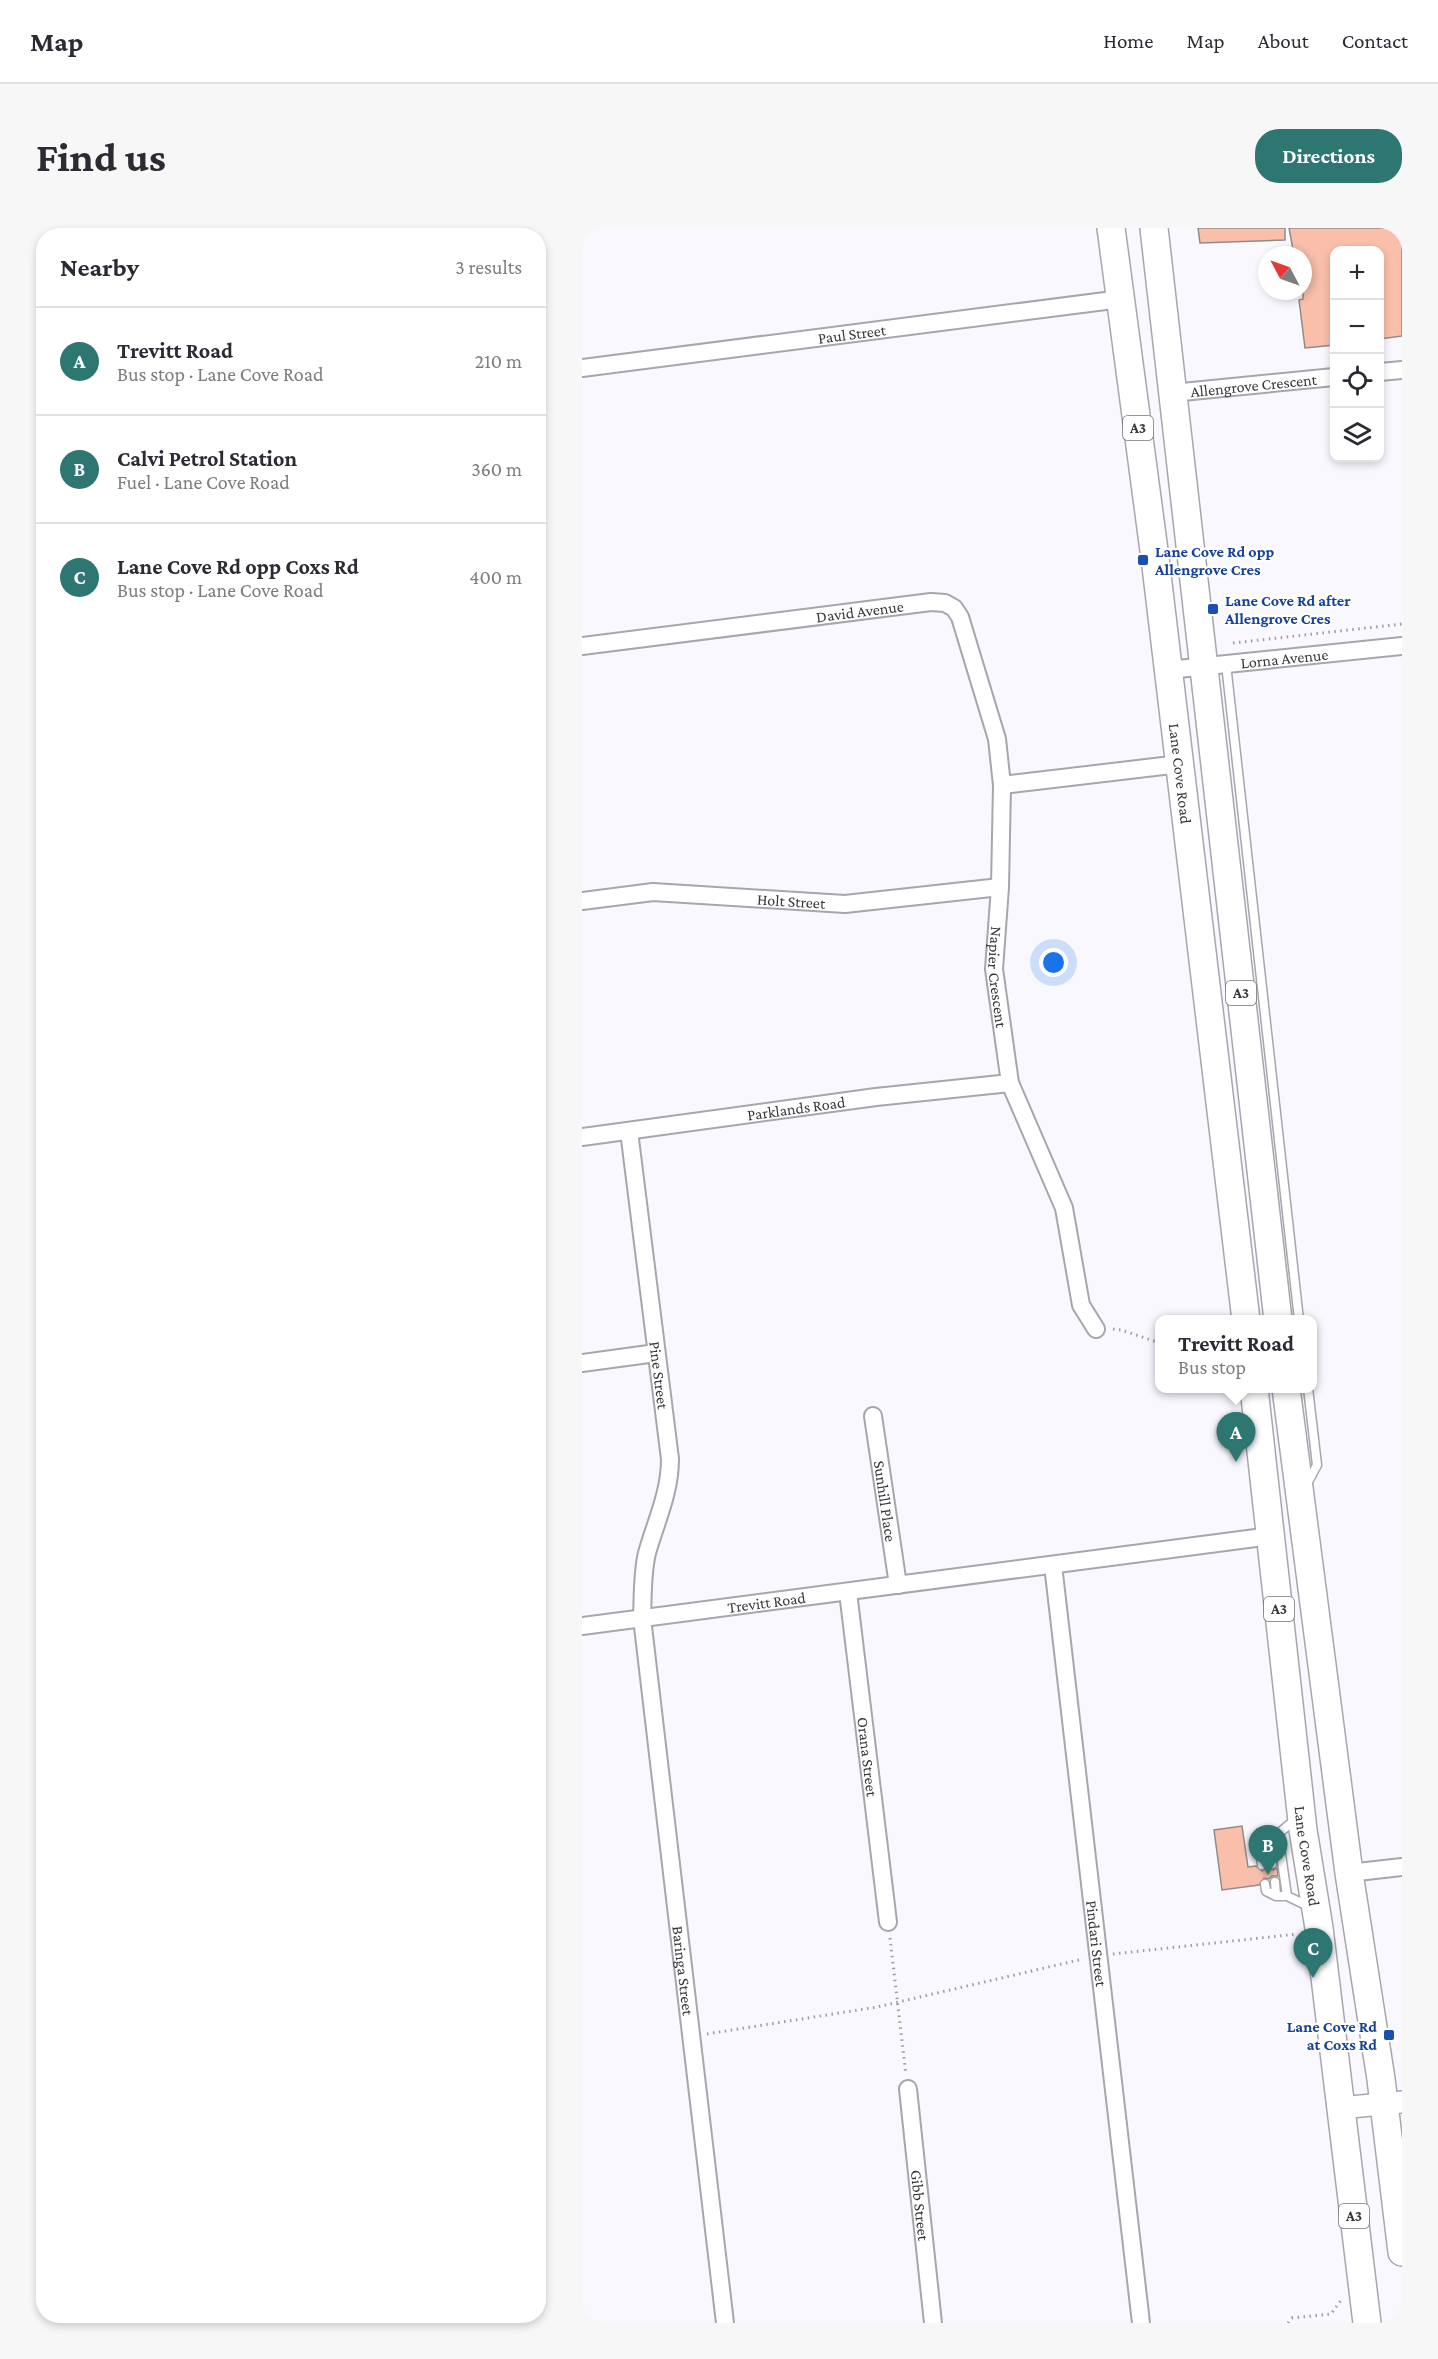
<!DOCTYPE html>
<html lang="en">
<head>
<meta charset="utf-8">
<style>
  :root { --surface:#fff; --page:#f7f7f7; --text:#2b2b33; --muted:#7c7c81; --line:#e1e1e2; --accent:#2d7671 }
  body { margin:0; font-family:"Crimson Pro",serif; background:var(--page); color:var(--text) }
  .controls { position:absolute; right:18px; top:18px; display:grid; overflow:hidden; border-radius:12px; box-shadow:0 3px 9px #0003 }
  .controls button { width:54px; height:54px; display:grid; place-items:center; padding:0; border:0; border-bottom:2px solid var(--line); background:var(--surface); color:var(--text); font:30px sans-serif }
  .compass { position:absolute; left:676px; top:18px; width:54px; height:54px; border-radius:50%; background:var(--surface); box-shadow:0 3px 9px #0003; rotate:311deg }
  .you { position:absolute; left:472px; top:735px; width:21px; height:21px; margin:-15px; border:4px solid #fff; border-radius:50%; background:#1a73e8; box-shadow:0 0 0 9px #1a73e833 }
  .badge { display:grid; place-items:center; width:39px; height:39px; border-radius:50%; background:var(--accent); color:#fff; font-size:20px; font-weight:700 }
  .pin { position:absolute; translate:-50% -50px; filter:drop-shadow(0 2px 3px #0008) }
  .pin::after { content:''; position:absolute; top:32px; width:21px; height:18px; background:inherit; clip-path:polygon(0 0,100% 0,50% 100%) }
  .popup { position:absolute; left:573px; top:1087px; width:162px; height:78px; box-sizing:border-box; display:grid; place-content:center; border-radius:12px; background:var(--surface); filter:drop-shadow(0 2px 4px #0005); font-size:20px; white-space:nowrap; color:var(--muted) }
  .popup b { font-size:22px; color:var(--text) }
  .popup::after { content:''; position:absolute; left:50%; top:100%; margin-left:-12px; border:12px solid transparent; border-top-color:var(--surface) }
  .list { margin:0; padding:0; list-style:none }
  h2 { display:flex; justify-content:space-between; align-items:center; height:78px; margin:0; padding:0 24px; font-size:26px }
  h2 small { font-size:20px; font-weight:400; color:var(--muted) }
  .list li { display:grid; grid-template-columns:39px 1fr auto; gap:18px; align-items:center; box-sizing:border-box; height:108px; padding:0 24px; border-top:2px solid var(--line) }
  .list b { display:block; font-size:22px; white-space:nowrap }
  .list p { margin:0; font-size:20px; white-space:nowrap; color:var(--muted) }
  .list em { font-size:20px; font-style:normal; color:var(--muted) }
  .icon { flex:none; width:33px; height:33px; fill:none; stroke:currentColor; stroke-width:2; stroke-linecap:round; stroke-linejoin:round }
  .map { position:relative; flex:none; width:820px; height:2095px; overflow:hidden; border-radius:24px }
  header { display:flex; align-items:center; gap:36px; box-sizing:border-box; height:84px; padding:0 30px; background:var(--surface); border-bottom:2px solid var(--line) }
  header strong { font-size:28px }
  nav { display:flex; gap:33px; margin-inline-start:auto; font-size:21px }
  .intro { display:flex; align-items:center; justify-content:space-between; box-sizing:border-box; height:144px; padding:0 36px }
  h1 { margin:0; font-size:42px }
  .button { padding:15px 27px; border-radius:24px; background:var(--accent); color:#fff; font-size:21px; font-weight:700 }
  main { display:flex; gap:36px; padding:0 36px }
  aside { flex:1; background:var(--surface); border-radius:24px; box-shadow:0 3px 9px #0003 }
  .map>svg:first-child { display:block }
</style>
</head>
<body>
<header>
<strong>Map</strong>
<nav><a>Home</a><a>Map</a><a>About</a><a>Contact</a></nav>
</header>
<div class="intro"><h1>Find us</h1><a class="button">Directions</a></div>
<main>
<aside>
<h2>Nearby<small>3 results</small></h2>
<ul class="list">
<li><span class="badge">A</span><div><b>Trevitt Road</b><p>Bus stop · Lane Cove Road</p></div><em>210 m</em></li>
<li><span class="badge">B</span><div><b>Calvi Petrol Station</b><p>Fuel · Lane Cove Road</p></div><em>360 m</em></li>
<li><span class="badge">C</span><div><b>Lane Cove Rd opp Coxs Rd</b><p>Bus stop · Lane Cove Road</p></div><em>400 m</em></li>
</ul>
</aside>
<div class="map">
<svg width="820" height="2095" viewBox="0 0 820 2095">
  <rect width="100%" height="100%" fill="#f9f8ff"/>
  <!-- building -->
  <path fill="#f9bfab" stroke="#918b88" stroke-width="1.5" d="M616,0H703V12L618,15Z
    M707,0H820V108L798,111V22H753V117L723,120L717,72L721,71V27H712Z
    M660,1598L666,1639L674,1638L680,1643L685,1640L691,1642L695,1640L696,1648H690L687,1651L682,1650L677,1657L640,1662L632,1602Z"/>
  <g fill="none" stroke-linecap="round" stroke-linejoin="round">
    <!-- service casing -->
    <g stroke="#a7a6ac" stroke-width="11">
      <path id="service" d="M644,436L717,1092
        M723,1255L727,1252L735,1237L726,1160
        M696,1605L705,1668
        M686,1613L690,1636
        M680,1637L678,1621L715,1590
        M693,1654L694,1668
        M683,1656L684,1663L694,1668H705L728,1679"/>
    </g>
    <!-- minor casing -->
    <g stroke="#a7a6ac" stroke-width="20">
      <g id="minor">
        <path id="s1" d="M0,140L539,71"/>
        <path d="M798,144L820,142"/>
        <path id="s2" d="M590,165L752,149"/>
        <path id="s3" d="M0,418L349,374L363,375L372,380L378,389L415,511L420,557L418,659L412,741L428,855L482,980L499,1077L514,1101"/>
        <path id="s4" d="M586,442L820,418"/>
        <path d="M420,557L598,536"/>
        <path id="s5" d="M0,673L71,664L263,676L418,659"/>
        <path id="s6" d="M47,903L88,1231C88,1265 74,1293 65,1325C60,1345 61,1369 60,1390L143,2095"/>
        <path id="s7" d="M0,909L294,869L428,855"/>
        <path d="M0,1135L74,1125"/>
        <path id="s8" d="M291,1188L316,1357"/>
        <path id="s9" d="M471,1337L559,2095"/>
        <path id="s10" d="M266,1364L306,1694"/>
        <path id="s11" d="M0,1398L689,1308"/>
        <path d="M767,1645L820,1639"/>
        <path id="s12" d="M326,1861L351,2095"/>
      </g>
    </g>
    <!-- tertiary casing -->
    <g stroke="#a7a6ac" stroke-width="24">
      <path id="tertiary" d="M759,1880L820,1874"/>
    </g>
    <!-- trunk casing -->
    <g stroke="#a7a6ac" stroke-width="30">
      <g id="trunk">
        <path id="s13" d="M529,0L573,330L664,1092"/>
        <path d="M572,0L696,1092"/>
        <path id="s14" d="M672,1160L721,1602L737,1700L785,2095"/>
        <path d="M704,1160L767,1645L799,1851L820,2024"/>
      </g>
    </g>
    <!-- path -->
    <path stroke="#9d9ca1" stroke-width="3" stroke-dasharray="1.5 4.5" stroke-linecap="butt" d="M651,415L820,396
      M531,1101L539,1102L578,1115
      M308,1710L324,1847
      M531,1726L715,1706
      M125,1806L295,1779L501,1731
      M706,2095L710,2090L749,2086L760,2071"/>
    <!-- service -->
    <use href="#service" stroke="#fff" stroke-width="8"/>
    <!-- minor -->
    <use href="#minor" stroke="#fff" stroke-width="16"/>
    <!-- tertiary -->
    <use href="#tertiary" stroke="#fff" stroke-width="21"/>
    <!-- trunk -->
    <use href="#trunk" stroke="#fff" stroke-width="27"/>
  </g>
  <!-- markers -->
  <g fill="#1a4fb4" stroke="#fff" stroke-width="2">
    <rect x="555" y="326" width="12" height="12" rx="3"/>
    <rect x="625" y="375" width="12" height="12" rx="3"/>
    <rect x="801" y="1801" width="12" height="12" rx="3"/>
  </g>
  <g text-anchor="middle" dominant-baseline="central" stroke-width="4.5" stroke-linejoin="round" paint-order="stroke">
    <!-- shield labels -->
    <g fill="#fff" stroke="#747375" stroke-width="1.5">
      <rect x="541" y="188" width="30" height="24" rx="4.5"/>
      <rect x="644" y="753" width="30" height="24" rx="4.5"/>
      <rect x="682" y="1369" width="30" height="24" rx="4.5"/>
      <rect x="757" y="1976" width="30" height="24" rx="4.5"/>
    </g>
    <g font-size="15" font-weight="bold" fill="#38373a">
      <text x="556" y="200">A3</text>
      <text x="659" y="765">A3</text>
      <text x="697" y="1381">A3</text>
      <text x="772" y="1988">A3</text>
    </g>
    <!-- street labels -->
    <g font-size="16" fill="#38373a" stroke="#fff">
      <text stroke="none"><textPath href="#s1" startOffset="272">Paul Street</textPath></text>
      <text stroke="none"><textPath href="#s2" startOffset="82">Allengrove Crescent</textPath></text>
      <text stroke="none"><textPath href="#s3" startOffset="280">David Avenue</textPath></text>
      <text stroke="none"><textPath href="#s4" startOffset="117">Lorna Avenue</textPath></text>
      <text stroke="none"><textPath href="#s13" startOffset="550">Lane Cove Road</textPath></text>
      <text stroke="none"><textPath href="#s5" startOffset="210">Holt Street</textPath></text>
      <text stroke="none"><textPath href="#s3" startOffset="753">Napier Crescent</textPath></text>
      <text stroke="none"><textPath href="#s7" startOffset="216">Parklands Road</textPath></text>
      <text stroke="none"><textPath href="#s6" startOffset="246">Pine Street</textPath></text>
      <text stroke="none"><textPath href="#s8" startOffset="86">Sunhill Place</textPath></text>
      <text stroke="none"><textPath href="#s11" startOffset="186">Trevitt Road</textPath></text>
      <text stroke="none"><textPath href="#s10" startOffset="166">Orana Street</textPath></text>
      <text stroke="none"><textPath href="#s14" startOffset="471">Lane Cove Road</textPath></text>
      <text stroke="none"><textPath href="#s9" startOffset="381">Pindari Street</textPath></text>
      <text stroke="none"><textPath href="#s6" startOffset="848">Baringa Street</textPath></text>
      <text stroke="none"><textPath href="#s12" startOffset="117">Gibb Street</textPath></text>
    </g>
    <!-- transit labels -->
    <g font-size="16" font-weight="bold" fill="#164399" stroke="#fff" text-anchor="start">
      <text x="573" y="323">Lane Cove Rd opp<tspan x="573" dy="18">Allengrove Cres</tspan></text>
      <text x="643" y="372">Lane Cove Rd after<tspan x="643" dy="18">Allengrove Cres</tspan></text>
      <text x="795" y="1798" text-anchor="end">Lane Cove Rd<tspan x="795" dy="18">at Coxs Rd</tspan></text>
    </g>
  </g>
</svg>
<div class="controls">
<button>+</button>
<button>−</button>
<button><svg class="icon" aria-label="locate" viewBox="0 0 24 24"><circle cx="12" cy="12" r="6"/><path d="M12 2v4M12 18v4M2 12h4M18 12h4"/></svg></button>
<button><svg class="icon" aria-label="layers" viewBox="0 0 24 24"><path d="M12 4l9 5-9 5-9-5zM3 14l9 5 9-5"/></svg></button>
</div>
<svg class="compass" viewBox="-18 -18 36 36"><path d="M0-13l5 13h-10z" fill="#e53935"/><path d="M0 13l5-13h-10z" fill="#7c7c81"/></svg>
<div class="you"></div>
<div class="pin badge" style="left:654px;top:1234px">A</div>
<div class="popup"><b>Trevitt Road</b>Bus stop</div>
<div class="pin badge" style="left:686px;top:1647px">B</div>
<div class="pin badge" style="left:731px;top:1750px">C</div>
</div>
</main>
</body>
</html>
